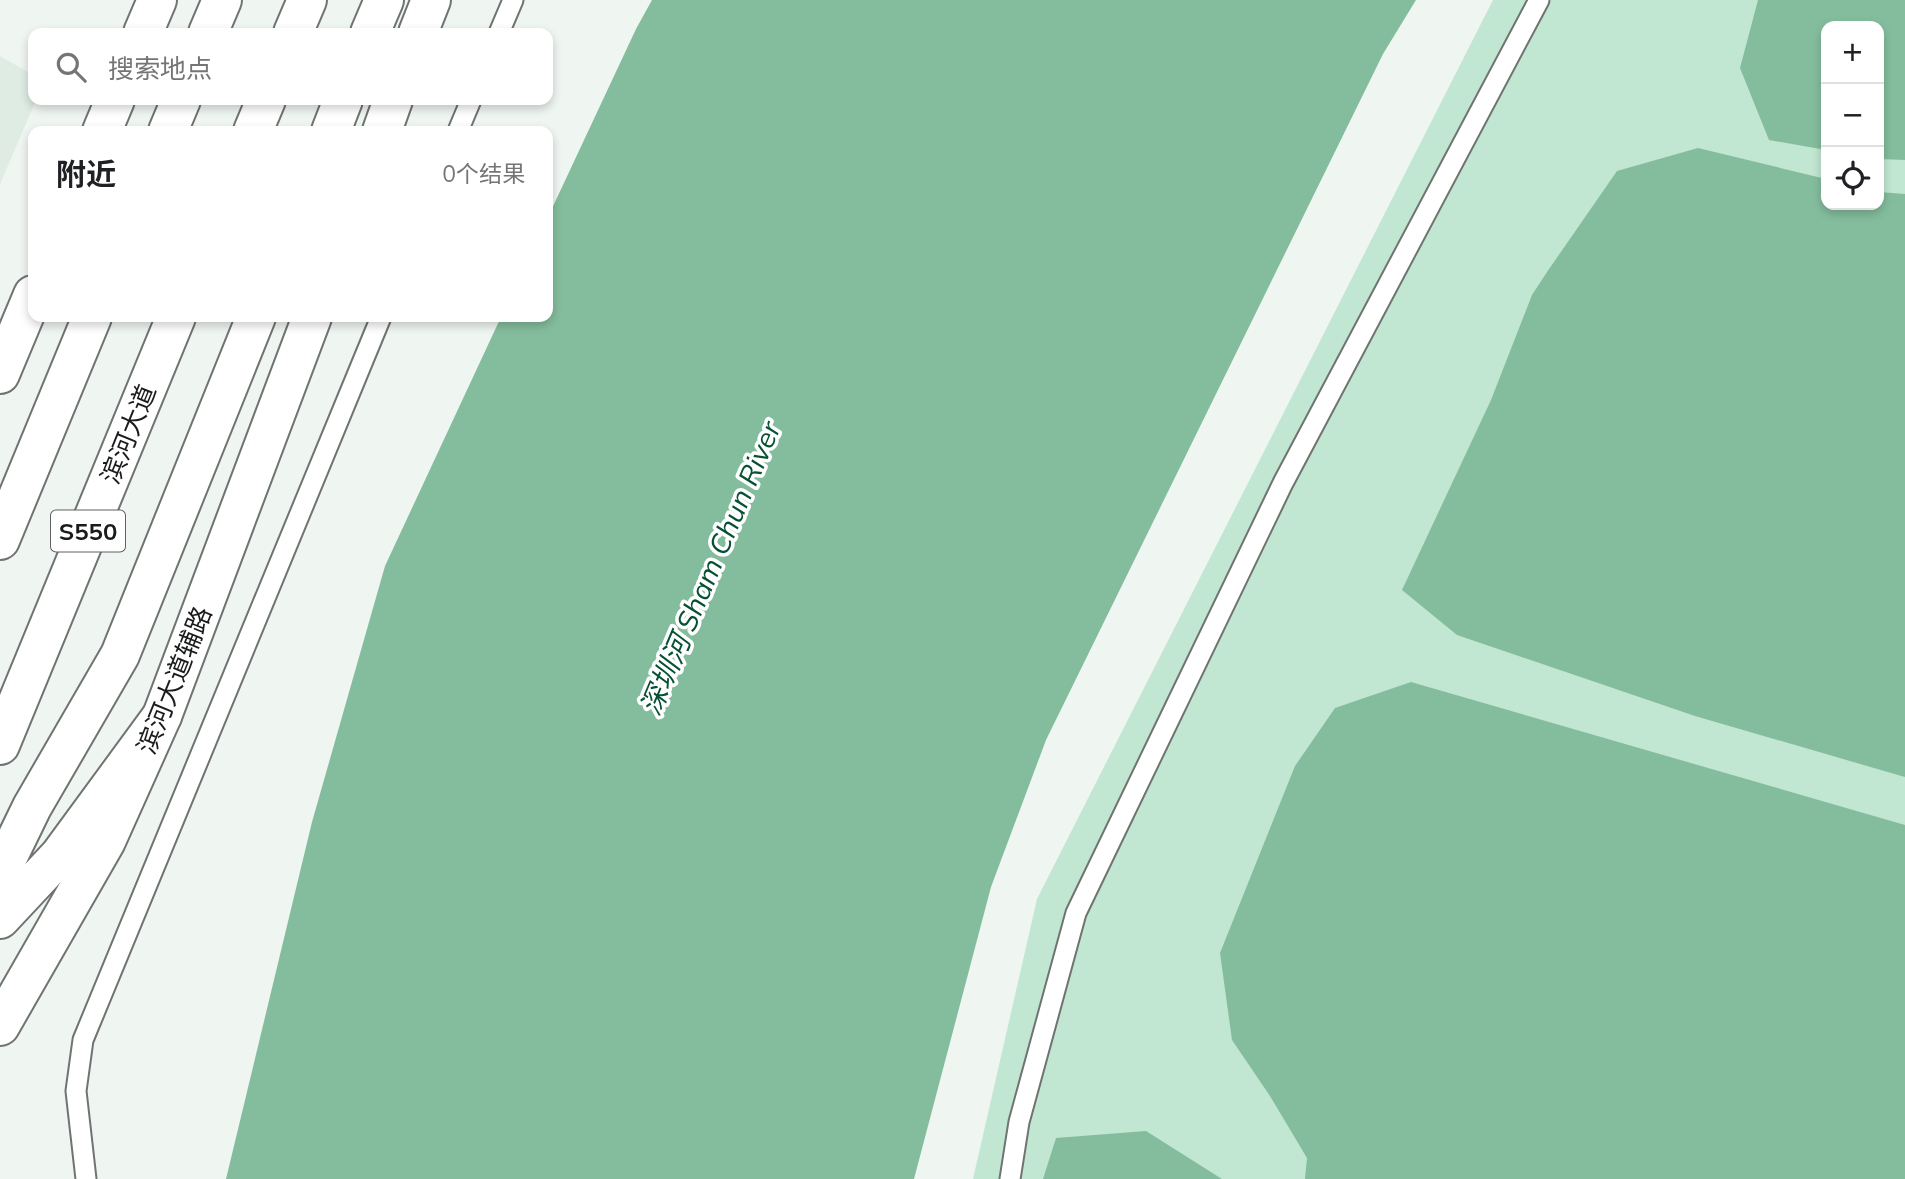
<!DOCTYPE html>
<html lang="zh">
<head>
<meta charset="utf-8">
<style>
  :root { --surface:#fff; --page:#f6f6f6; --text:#202124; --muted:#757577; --line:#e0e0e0 }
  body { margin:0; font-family:Mulish,"Noto Sans SC",sans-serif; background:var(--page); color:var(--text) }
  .controls { position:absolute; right:21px; top:21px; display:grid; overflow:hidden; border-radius:14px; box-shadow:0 4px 10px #0003 }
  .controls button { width:63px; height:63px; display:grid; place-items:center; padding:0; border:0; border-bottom:2px solid var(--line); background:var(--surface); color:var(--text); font:35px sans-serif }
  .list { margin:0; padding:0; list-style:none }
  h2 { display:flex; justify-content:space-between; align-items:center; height:91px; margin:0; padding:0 28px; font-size:30px }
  h2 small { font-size:23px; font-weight:400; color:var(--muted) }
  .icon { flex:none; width:38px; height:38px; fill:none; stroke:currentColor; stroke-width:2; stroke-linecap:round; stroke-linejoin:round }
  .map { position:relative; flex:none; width:1905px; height:1179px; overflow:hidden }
  .search { position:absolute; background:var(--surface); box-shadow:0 4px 10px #0003; left:28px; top:28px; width:525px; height:77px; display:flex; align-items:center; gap:18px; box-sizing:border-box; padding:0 24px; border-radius:14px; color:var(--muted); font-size:26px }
  .panel { position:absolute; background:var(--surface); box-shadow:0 4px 10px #0003; left:28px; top:126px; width:525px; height:196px; border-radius:14px }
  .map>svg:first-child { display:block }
</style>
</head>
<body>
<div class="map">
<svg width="1905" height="1179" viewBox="0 0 1905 1179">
  <rect width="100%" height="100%" fill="#eff5f1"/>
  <!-- built -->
  <path fill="#deece4" d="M0,56L33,75V100H36L0,184Z"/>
  <!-- green -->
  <path fill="#c1e6d1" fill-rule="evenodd" d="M1493,0H1905V1179H973L1037,899ZM1826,26H1879V205H1826Z"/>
  <!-- water -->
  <path fill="#84bd9d" d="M652,0H1416L1383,54L1046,740L991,887L914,1179H226L312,822L385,566L501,317H548V217L636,29Z
    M1758,0H1905V160L1879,159V26H1826V150L1769,140L1740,68Z
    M1698,148L1826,179V205H1879V192L1905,194V777L1695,716L1457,635L1402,590L1491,400L1532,295L1547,272L1617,171Z
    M1411,682L1905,825V1179H1305L1307,1158L1270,1096L1232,1040L1220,953L1295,766L1335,708Z
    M1146,1131L1222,1179H1043L1056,1138Z"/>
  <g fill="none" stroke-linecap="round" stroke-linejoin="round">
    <!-- lane casing -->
    <g stroke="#6f7471" stroke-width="23">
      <path id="lane" d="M499,33L513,0
        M458,131L471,100
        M86,1179L76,1091L83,1040L381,317
        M1010,1179L1019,1122L1076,913L1283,483L1539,0"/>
    </g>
    <!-- primary casing -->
    <g stroke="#6f7471" stroke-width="42">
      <path id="primary" d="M143,33L157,0
        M418,33L431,0
        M102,131L115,100
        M382,131L393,100
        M0,374L33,295
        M0,1026L106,841L162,716L312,317"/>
    </g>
    <!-- highway casing -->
    <g stroke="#6f7471" stroke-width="42">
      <path id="highway" d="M208,33L222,0
        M293,33L307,0
        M370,33L384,0
        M168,131L181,100
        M253,131L266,100
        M331,131L343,100
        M0,540L92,317
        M0,745L176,317
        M0,873L32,807L120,655L256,317
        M0,919L60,855L162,716"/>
    </g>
    <!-- lane -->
    <use href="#lane" stroke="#fff" stroke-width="19"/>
    <!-- primary -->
    <use href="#primary" stroke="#fff" stroke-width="38"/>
    <!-- highway -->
    <use href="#highway" stroke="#fff" stroke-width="38"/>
  </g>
  <g text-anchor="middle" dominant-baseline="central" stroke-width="7" stroke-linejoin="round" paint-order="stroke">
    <!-- shield labels -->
    <rect fill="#fff" stroke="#5f605f" stroke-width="2" x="51" y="510.5" width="74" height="41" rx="5"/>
    <g font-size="24" font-weight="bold" fill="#1a1c1b">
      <text x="88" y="531">S550</text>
    </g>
    <!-- street labels -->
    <g font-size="26" fill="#1a1c1b" stroke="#fff">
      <text transform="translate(128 434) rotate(-68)">滨河大道</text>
      <text transform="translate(174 680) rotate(-68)">滨河大道辅路</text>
    </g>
    <!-- water labels -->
    <g font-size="28" font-style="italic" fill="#075133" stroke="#fff">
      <text transform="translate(710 568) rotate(-67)">深圳河 Sham Chun River</text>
    </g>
  </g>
</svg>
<div class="controls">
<button>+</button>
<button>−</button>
<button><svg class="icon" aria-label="locate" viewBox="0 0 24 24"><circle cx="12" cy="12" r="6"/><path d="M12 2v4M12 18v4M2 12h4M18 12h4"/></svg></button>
</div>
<div class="search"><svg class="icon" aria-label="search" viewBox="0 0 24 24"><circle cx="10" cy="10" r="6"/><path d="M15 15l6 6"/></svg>搜索地点</div>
<section class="panel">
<h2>附近<small>0个结果</small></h2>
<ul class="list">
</ul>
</section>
</div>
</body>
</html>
